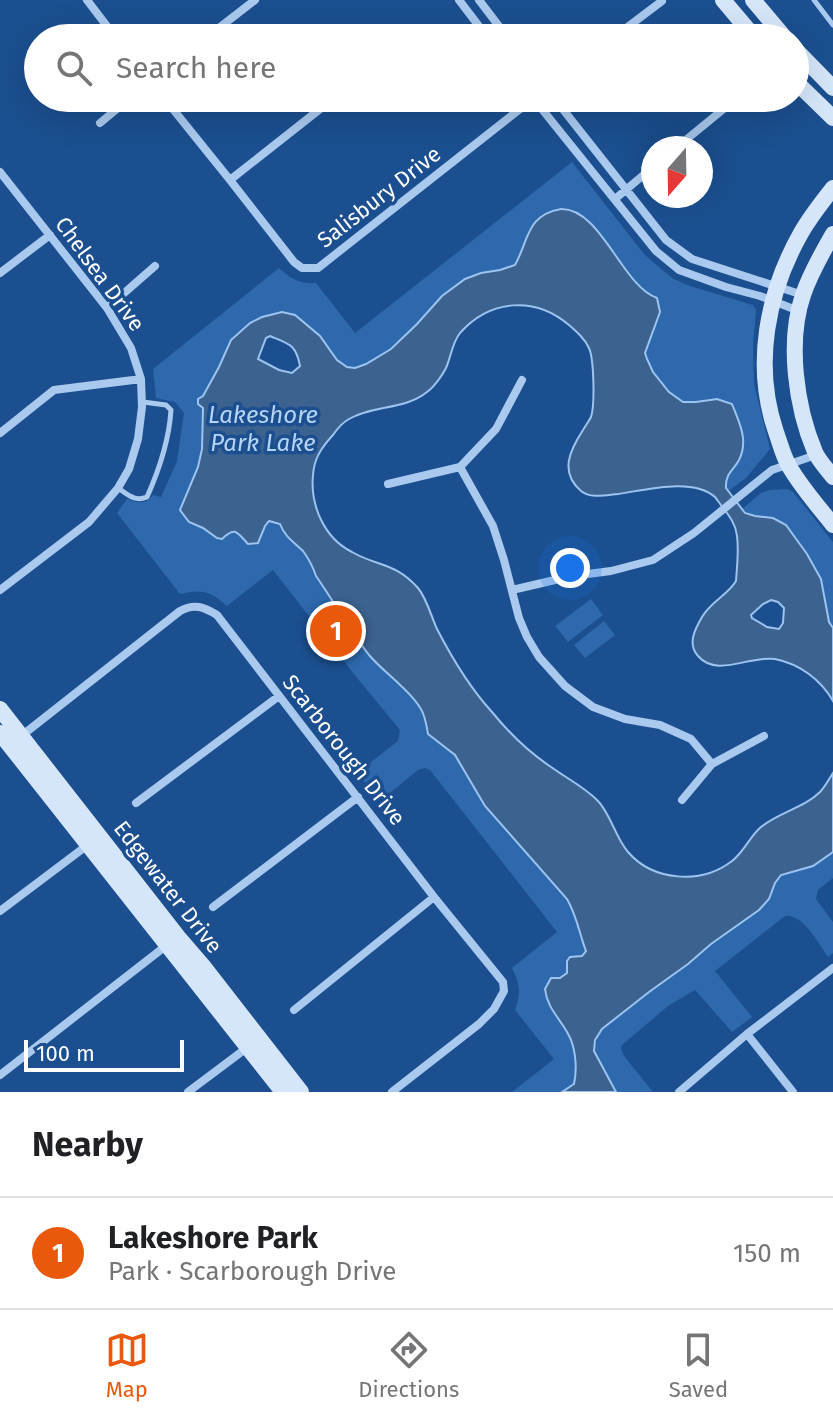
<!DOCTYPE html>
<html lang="en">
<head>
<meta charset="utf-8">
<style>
  :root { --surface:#fff; --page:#f6f6f6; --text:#202124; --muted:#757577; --line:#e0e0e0; --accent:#ea580c }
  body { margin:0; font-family:"Fira Sans",sans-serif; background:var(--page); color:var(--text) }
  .compass { position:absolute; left:641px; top:136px; width:72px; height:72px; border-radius:50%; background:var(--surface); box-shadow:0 8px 32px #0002; rotate:200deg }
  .scale { position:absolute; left:24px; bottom:20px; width:160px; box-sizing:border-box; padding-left:8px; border:4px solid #fff; border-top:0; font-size:22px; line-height:28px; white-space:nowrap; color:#fff; -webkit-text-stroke:6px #1b4f8f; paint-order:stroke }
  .you { position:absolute; left:570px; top:568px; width:28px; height:28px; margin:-20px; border:6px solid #fff; border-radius:50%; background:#1a73e8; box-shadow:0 0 0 12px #1a73e833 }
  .badge { display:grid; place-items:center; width:52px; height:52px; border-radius:50%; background:var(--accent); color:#fff; font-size:26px; font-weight:700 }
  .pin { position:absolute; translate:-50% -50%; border:4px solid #fff; box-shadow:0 2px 8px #0006 }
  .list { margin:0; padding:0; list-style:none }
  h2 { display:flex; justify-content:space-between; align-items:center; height:104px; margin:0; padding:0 32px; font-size:34px }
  h2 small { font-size:26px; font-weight:400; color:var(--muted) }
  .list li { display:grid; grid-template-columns:52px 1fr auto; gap:24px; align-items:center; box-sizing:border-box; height:112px; padding:0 32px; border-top:2px solid var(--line) }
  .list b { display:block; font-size:30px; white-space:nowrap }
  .list p { margin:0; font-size:26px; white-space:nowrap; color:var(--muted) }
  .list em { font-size:26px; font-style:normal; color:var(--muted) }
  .icon { flex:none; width:44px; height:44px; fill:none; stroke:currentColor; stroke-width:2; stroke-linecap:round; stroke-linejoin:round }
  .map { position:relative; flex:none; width:833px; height:1092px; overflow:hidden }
  .search { position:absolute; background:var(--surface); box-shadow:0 8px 32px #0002; left:24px; right:24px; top:24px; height:88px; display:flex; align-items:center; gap:20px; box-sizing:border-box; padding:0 28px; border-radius:44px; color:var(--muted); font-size:30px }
  .sheet { height:216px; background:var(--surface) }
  nav { display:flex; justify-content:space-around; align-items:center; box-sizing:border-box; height:112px; border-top:2px solid var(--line); background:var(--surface); font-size:22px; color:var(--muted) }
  nav a { display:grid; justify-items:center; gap:4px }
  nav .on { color:var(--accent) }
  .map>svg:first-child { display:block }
</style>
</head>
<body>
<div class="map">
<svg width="833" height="1092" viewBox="0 0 833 1092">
  <rect width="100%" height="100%" fill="#1b4f8f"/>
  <!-- green -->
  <path fill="#2e69ad" d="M572,162L644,254L661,269L674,279L690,286L753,305L756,310L753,346L754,384L770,449L746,478L727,492C722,473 735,472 740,456C746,439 739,420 732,404L717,399L696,402H683L669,392L653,372L647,359L645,353L658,307C652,296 643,289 634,279C621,263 590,215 571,210C562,207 549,210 541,215C525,227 525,249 515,264L500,270L481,273L465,279L442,296L417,324L391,349L366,364L355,368L347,367L337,360L320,336L295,315L250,323L238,333L231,340L219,367L198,404L203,408L202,449L198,467L180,510L189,522L203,528L217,538H222C235,527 237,532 248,544L259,541L265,526L269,521L280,524C285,537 294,542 303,551C309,559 313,567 316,576C334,602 350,630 369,655C384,674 411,690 422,710C426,717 426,726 428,735L455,755L485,806L567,899L576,916L580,938L586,951L582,956L570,957L567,961V973L560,978L553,977L546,996L550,1008L572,1042L576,1073L574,1084L562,1092H512L554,1059L515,1010C521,994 520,983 512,968L557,932L430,770L425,768L418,770L380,801L357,773L398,741L400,730L358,679L273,570L227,606C210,591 202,589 180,594L117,513L127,499C138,503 145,505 153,495L161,497L177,461L184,413L175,402L156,398L153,369L279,268C291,279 300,284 316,283L355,333Z
    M787,489L793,492L833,542V628L829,622C826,609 825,593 821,579C815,565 795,531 782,523C769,515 754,519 742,509L761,493L769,490Z
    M591,599L603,615L568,642L555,626Z
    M604,621L615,635L585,658L574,645Z
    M833,852V878L818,890L816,899L833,922V953L828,957C818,943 804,914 785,916L715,971L752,1017L732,1032L695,990L668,1006L622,1045L621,1048L624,1056L653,1092H616L594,1051L598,1034L649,992L688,964L772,889L781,875L813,866Z"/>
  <!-- water -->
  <path fill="#3c6290" stroke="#9cc4f0" stroke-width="2" fill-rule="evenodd" d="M561,209C601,208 622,286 657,298L660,312L645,353L647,359L653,372L669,392L683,402H696L717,399L732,404C739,422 749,440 739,460C733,471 725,474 726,488L745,513L755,516L773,518L786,525L807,554L821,579L829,622L833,628V701C821,680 800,664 775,659C750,655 717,678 698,656C687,644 695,629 702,617C711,601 728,595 736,581C737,566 739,550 737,536C736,525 730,517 724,509C722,507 716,498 715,497C693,477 645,490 618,494C606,495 591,499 581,491C559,472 570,450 583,430C586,425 589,421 591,417C595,405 594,359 589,348C585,339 577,332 569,325C535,296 490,299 460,333C452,343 451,357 446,368C442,376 434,387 427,392C405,410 373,405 349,419C342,423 337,429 333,435C322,447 314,458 313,475C310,505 324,538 352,552C378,567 395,562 418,588C427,599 431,616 437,629C452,658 470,688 492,712C509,733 531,754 554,769C568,779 584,787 597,800C610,812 615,837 628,852C653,881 701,885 732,861C744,852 750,836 761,827C779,812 804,808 820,792C825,787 829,779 833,773V852L813,866L781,875L775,883L769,899L759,910L711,944L688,964L649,992L602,1029L595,1040L594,1051L616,1092H562L574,1084C577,1071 576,1053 571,1040C564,1022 547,1010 545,989L551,978H560L567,973V961L570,957L582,956L586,951C579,933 577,916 567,899L485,806L455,755L428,734C427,728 426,722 424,716C418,696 384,673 369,655C350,630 334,602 316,576C313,567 309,559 303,551C294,542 285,537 280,524L269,521L265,526L258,543L248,544C237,532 235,526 222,539L217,538L203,528L189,522L180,510L198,467L202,449L203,408L198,404V399L203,396L219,367L231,340L250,323L262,317L282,312L295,315L320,336L337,360L347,367L355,368L366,364L391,349L417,324L442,296L465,279L481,273L500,270L515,265C529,240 526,215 561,209ZM270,336C289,344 296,344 300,366L292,373L279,370L258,359L266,338ZM771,600L778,602L784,608L783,623L779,629L767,627L752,618L751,615L763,604Z"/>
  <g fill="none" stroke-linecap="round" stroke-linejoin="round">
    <!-- lane -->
    <path stroke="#a9c9ee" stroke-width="5" d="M814,0L833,25
      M118,488C128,495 135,502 147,497C160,468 169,441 171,410L166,405L143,402"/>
    <!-- street -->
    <path stroke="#a9c9ee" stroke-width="8" d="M87,0L116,38
      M459,0L488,38
      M479,0L508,38
      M206,38L255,0
      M410,38L420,30
      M613,38L662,1
      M164,98L230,180L294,262L302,268H318L534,98
      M533,98L656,251L679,270L726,287L760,296L799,311
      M554,98L666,240L692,259L803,295
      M100,123L130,98
      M676,148L737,98
      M0,172L107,308L131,348L141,379L142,407L138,439L129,469L118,488L89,522L0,590
      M230,180L334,98
      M615,199L653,167
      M0,273L50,235
      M107,308L155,266
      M0,433L54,390L141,379
      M460,467L493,526L504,560L519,618L527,637L539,657L565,686L593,707L625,719L660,725L691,739L712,764
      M388,484L460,467L496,429L522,380
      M512,590L572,576L611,571L653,560L694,533L772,470L816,455
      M20,737L180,611C194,603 204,607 217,615L434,897L503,982L504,991L494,1009L479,1024L392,1092
      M682,800L712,764L764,736
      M136,803L279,696
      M213,907L358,797
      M0,911L89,844
      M294,1010L434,897
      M747,1034L793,1092
      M0,1075L167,945
      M188,1092L248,1047
      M679,1092L747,1034L833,968"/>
    <!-- secondary -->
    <path stroke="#d6e6fa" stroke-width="16" d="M723,0L755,38
      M753,0L785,38
      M795,49L833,88
      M795,81L833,118
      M833,188C822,202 810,217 801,233C767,293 753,365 776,432C780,443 783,456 789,466C801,487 818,506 833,525
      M833,234C822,253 810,274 803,295C787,342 796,407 815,452C819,461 827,469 833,477
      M0,709L178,937L203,966L301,1092
      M0,733L283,1092"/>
  </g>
  <g text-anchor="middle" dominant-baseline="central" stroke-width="7" stroke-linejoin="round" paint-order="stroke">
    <!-- street labels -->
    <g font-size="22" fill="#fff" stroke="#1b4f8f">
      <text transform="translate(379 197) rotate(-38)">Salisbury Drive</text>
      <text transform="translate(100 274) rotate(54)">Chelsea Drive</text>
      <text transform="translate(344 750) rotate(52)">Scarborough Drive</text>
      <text transform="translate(168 887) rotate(52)">Edgewater Drive</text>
    </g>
    <!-- water labels -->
    <g font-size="24" font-style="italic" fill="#b5d3f5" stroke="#1b4f8f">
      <text x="263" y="415">Lakeshore<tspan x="263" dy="28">Park Lake</tspan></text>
    </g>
  </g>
</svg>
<svg class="compass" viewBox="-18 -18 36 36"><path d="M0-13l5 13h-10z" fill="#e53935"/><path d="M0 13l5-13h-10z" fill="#757577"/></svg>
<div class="scale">100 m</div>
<div class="you"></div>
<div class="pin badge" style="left:336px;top:631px">1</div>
<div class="search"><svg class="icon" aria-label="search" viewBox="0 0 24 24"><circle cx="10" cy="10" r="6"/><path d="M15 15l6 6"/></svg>Search here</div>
</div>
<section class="sheet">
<h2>Nearby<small></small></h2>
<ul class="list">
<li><span class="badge">1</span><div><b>Lakeshore Park</b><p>Park · Scarborough Drive</p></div><em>150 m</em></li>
</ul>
</section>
<nav>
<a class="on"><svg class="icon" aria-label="map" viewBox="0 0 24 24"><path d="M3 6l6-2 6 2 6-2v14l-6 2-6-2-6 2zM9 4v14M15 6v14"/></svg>Map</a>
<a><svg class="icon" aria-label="directions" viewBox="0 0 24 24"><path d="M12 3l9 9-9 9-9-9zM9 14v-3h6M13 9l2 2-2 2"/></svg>Directions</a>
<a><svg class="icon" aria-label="saved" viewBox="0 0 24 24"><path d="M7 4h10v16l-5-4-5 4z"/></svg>Saved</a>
</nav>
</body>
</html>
